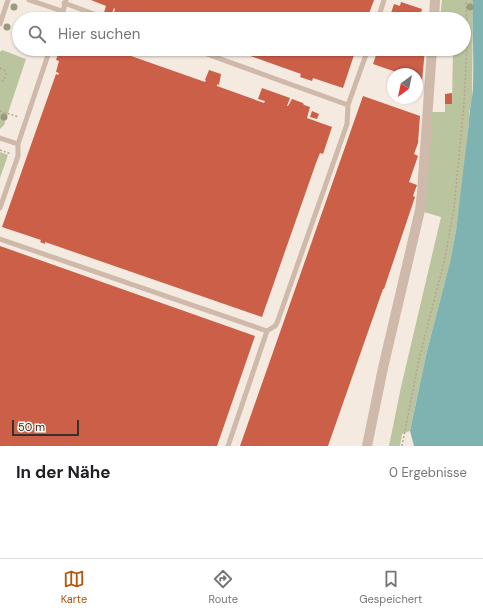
<!DOCTYPE html>
<html lang="de">
<head>
<meta charset="utf-8">
<style>
  :root { --surface:#fff; --page:#f2f2f2; --text:#202124; --muted:#757577; --line:#e0e0e0; --accent:#b45309 }
  body { margin:0; font-family:"DM Sans",sans-serif; background:var(--page); color:var(--text) }
  .compass { position:absolute; left:387px; top:68px; width:36px; height:36px; border-radius:50%; background:var(--surface); box-shadow:0 1px 3px #0004; rotate:213deg }
  .scale { position:absolute; left:12px; bottom:10px; width:67px; box-sizing:border-box; padding-left:4px; border:2px solid #3b2f2a; border-top:0; font-size:11px; line-height:14px; white-space:nowrap; color:#3b2f2a; -webkit-text-stroke:3px #fbf4ed; paint-order:stroke }
  .list { margin:0; padding:0; list-style:none }
  h2 { display:flex; justify-content:space-between; align-items:center; height:52px; margin:0; padding:0 16px; font-size:17px }
  h2 small { font-size:13px; font-weight:400; color:var(--muted) }
  .icon { flex:none; width:22px; height:22px; fill:none; stroke:currentColor; stroke-width:2; stroke-linecap:round; stroke-linejoin:round }
  .map { position:relative; flex:none; width:483px; height:446px; overflow:hidden }
  .search { position:absolute; background:var(--surface); box-shadow:0 1px 3px #0004; left:12px; right:12px; top:12px; height:44px; display:flex; align-items:center; gap:10px; box-sizing:border-box; padding:0 14px; border-radius:22px; color:var(--muted); font-size:15px }
  .sheet { height:112px; background:var(--surface) }
  nav { display:flex; justify-content:space-around; align-items:center; box-sizing:border-box; height:56px; border-top:1px solid var(--line); background:var(--surface); font-size:11px; color:var(--muted) }
  nav a { display:grid; justify-items:center; gap:2px }
  nav .on { color:var(--accent) }
  .map>svg:first-child { display:block }
</style>
</head>
<body>
<div class="map">
<svg width="483" height="446" viewBox="0 0 483 446">
  <rect width="100%" height="100%" fill="#f4eae0"/>
  <!-- green -->
  <path fill="#bac59f" d="M442,0H473L472,100L469,112V122L463,181L456,231L450,262L427,351L410,431L402,434L400,446H389L401,387L441,217L424,212L432,112H445V104H452L453,49H464V19H440Z
    M2,50L26,59L4,125L0,129V52Z
    M0,152L8,155L0,178Z"/>
  <!-- water -->
  <path fill="#7eb3b2" d="M473,0H483V446H414L410,431L427,351L450,262L456,231L469,122C469,109 473,97 473,85C474,56 472,28 473,0Z"/>
  <!-- building -->
  <path fill="#cb5f48" d="M91,0H374L367,19H145L128,13L127,16L120,14L114,12L115,9L114,8L110,19H102L106,6Z
    M401,2L422,9L421,13L427,16V19H389L394,4L400,6Z
    M64,49H114V50L205,82L206,80H205L209,70L221,74L219,85L217,84V86L264,103L265,101L258,99L262,88L290,98L287,106H288L292,99L303,103L304,105L310,107L307,118L332,127L323,154L320,153L316,163L262,317L45,242V244L40,242L41,240L2,227L56,74L58,75L59,73L56,72L59,61L56,60L59,51L62,52Z
    M231,49H356L343,88L313,78L312,81L300,77L301,74Z
    M378,49H425L422,81L417,79V74H402L373,64Z
    M452,93V104H445V94Z
    M363,96L420,116L418,143L414,154L418,156L409,182L417,185L413,196L415,197L384,289H383L328,446H240Z
    M312,111L319,114L317,119L310,117Z
    M0,246L255,336L217,446H0Z"/>
  <g fill="none" stroke-linecap="round" stroke-linejoin="round">
    <!-- path -->
    <path stroke="#baa295" stroke-width="1.5" stroke-dasharray="2 2" stroke-linecap="butt" d="M0,68L5,71L6,74L4,80L0,82
      M0,111L19,117
      M0,150L11,154
      M402,446L419,359L445,258L454,208L464,104L467,43L466,0"/>
    <!-- lane -->
    <path stroke="#ceb9ab" stroke-width="5" d="M29,0L62,11
      M64,3L108,19
      M61,19L66,0
      M378,19L384,0
      M0,24L8,0
      M193,49L348,105
      M0,138L18,144
      M0,208L18,156V144L50,49
      M0,239L267,331
      M228,446L267,331L275,326L277,323L347,124L348,105L368,49"/>
    <!-- street -->
    <path stroke="#ceb9ab" stroke-width="10" d="M434,19L435,0
      M367,446L383,368L420,210L422,192L432,49"/>
  </g>
  <!-- trees -->
  <g fill="#989b7e">
    <circle cx="14" cy="7" r="3.5"/>
    <circle cx="470" cy="7" r="3.5"/>
    <circle cx="7" cy="27" r="3.5"/>
    <circle cx="4" cy="117" r="3.5"/>
  </g>
</svg>
<svg class="compass" viewBox="-18 -18 36 36"><path d="M0-13l5 13h-10z" fill="#e53935"/><path d="M0 13l5-13h-10z" fill="#757577"/></svg>
<div class="scale">50 m</div>
<div class="search"><svg class="icon" aria-label="search" viewBox="0 0 24 24"><circle cx="10" cy="10" r="6"/><path d="M15 15l6 6"/></svg>Hier suchen</div>
</div>
<section class="sheet">
<h2>In der Nähe<small>0 Ergebnisse</small></h2>
<ul class="list">
</ul>
</section>
<nav>
<a class="on"><svg class="icon" aria-label="map" viewBox="0 0 24 24"><path d="M3 6l6-2 6 2 6-2v14l-6 2-6-2-6 2zM9 4v14M15 6v14"/></svg>Karte</a>
<a><svg class="icon" aria-label="directions" viewBox="0 0 24 24"><path d="M12 3l9 9-9 9-9-9zM9 14v-3h6M13 9l2 2-2 2"/></svg>Route</a>
<a><svg class="icon" aria-label="saved" viewBox="0 0 24 24"><path d="M7 4h10v16l-5-4-5 4z"/></svg>Gespeichert</a>
</nav>
</body>
</html>
